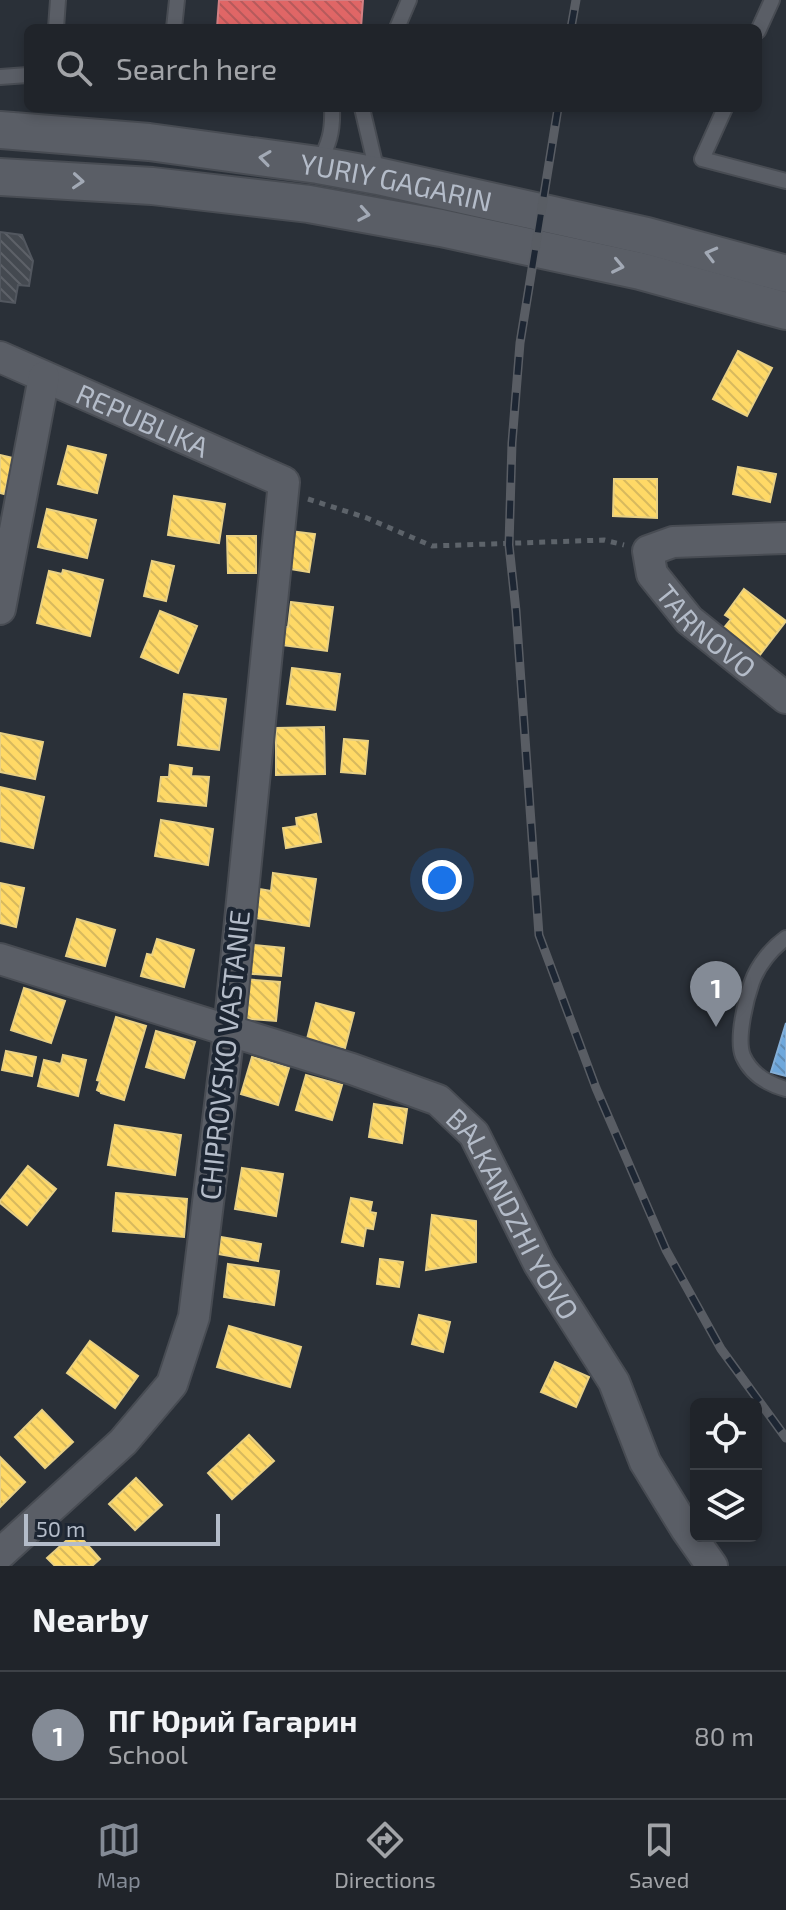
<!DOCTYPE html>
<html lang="en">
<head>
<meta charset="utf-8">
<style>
  :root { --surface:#20242a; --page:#2d3036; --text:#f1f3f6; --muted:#a2a4a8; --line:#3d4147; --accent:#848b96 }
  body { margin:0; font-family:"Exo 2",sans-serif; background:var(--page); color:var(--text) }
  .controls { position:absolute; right:24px; bottom:24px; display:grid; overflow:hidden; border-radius:12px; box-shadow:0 4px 12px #0003 }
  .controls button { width:72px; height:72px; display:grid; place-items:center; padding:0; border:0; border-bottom:2px solid var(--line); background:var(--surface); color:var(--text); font:40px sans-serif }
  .scale { position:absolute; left:24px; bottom:20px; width:196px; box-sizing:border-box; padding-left:8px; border:4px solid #b4bcc9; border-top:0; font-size:22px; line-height:28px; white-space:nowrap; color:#b4bcc9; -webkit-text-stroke:6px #1d2633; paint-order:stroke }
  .you { position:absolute; left:442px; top:880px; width:28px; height:28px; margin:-20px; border:6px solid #fff; border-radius:50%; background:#1a73e8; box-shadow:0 0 0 12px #1a73e833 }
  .badge { display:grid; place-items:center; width:52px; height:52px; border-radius:50%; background:var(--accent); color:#fff; font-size:26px; font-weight:700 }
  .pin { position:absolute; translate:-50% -66px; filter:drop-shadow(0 2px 4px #0008) }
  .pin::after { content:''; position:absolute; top:42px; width:28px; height:24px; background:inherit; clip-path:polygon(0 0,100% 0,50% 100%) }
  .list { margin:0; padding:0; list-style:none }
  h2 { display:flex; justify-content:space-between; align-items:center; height:104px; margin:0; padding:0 32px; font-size:34px }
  h2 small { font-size:26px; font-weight:400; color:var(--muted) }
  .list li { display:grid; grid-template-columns:52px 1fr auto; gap:24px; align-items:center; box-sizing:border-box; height:128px; padding:0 32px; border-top:2px solid var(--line) }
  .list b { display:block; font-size:30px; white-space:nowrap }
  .list p { margin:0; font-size:26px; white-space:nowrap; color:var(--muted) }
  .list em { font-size:26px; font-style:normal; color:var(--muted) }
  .icon { flex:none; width:44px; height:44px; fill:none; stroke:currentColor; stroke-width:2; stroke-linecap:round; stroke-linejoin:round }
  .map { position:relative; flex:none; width:786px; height:1566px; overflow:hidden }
  .search { position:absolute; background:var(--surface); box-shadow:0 4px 12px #0003; left:24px; right:24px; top:24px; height:88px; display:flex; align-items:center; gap:20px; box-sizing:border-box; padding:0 28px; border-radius:12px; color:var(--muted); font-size:30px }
  .sheet { height:232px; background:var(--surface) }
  nav { display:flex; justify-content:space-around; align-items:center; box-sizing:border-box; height:112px; border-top:2px solid var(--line); background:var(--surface); font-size:22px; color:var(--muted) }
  nav a { display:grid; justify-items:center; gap:4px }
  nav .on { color:var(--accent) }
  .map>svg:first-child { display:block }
</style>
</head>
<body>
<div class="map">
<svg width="786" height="1566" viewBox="0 0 786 1566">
  <defs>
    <pattern id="homes-back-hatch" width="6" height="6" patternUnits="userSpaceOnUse" patternTransform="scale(2)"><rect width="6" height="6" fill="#ffd966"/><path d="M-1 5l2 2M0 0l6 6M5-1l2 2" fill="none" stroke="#d7b95e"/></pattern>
    <pattern id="shops-back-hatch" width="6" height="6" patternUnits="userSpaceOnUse" patternTransform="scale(2)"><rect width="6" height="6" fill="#e06666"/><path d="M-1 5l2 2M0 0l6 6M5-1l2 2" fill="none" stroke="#b65a5c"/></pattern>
    <pattern id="schools-back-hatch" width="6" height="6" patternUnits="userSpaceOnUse" patternTransform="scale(2)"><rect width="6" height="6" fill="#6fa8dc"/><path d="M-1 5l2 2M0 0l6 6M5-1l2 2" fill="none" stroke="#618cb4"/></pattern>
    <pattern id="building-back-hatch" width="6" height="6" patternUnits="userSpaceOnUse" patternTransform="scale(2)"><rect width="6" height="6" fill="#444950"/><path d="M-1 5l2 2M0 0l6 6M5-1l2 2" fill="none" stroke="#5d6168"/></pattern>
  </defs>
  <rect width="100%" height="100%" fill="#2a3038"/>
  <!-- homes -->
  <path fill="url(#homes-back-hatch)" stroke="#e8d084" stroke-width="2" d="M738,351L772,368L747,416L713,399Z
    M68,446L106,455L97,493L58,484Z
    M0,455L13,458L4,494L0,493Z
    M738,467L776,474L770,502L733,494Z
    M614,479H657V518L613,516Z
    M174,496L225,504L219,543L168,535Z
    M47,509L96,520L87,558L38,547Z
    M290,531L315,534L309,572L284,568Z
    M227,536H256V573H228Z
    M152,561L174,566L166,601L144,596Z
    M63,570L103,580L90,636L37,623L49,571L62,574Z
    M744,589L786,621L759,656L723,629L731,619L725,615Z
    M291,602L333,607L327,651L281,645L283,627H288Z
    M160,611L197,626L178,673L141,657Z
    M292,668L340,674L335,710L287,704Z
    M184,694L226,699L219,750L178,745Z
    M324,727L325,774L276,775V728Z
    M0,733L43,742L35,779L0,772Z
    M344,739L368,741L365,774L341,772Z
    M170,765L192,768L191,776L209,777L206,806L158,801L161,777H169Z
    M0,787L44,797L33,848L0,841Z
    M316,814L321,842L286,848L283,828L297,826L296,818Z
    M161,820L213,829L208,865L155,856Z
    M273,873L316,879L309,926L255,918L259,889L271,891Z
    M0,883L24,888L16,927L0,923Z
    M77,919L115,930L105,966L66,956Z
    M157,939L194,950L184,987L141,976L147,954L152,955Z
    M244,944L284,948L281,976L241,973Z
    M243,979L280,982L276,1021L239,1018Z
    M24,988L65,1001L51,1043L11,1030Z
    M316,1003L354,1013L345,1048L307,1039Z
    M116,1017L146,1026L124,1100L101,1093V1092L97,1090L100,1081L97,1080Z
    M156,1031L195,1042L184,1078L146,1067Z
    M6,1051L36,1057L32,1076L2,1070Z
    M63,1055L86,1060L78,1096L38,1086L44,1060L61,1064Z
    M252,1057L289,1068L278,1105L241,1094Z
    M306,1075L342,1085L332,1120L296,1110Z
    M374,1104L407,1109L402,1143L369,1137Z
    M115,1125L181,1135L175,1175L108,1165Z
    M28,1166L56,1189L27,1225L0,1203V1201Z
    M242,1168L283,1174L276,1216L235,1209Z
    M116,1193L187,1199L184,1237L113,1231Z
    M351,1198L372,1202L370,1212L376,1213L373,1229L366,1228L363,1246L342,1242Z
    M432,1215L476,1221V1262L426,1270Z
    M221,1237L261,1244L258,1261L218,1254Z
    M380,1259L403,1262L399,1287L377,1284Z
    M228,1264L279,1271L274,1305L224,1297Z
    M419,1315L450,1322L443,1352L412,1344Z
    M229,1326L301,1347L290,1387L217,1367Z
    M90,1341L138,1376L115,1408L67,1373Z
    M555,1362L589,1377L576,1407L541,1392Z
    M42,1410L73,1442L45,1468L15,1437Z
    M249,1435L274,1461L232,1499L208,1473Z
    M0,1457L25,1482L0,1507Z
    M136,1478L162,1505L135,1530L109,1504Z
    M76,1532L100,1559L92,1566H55L47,1558Z"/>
  <!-- shops -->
  <path fill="url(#shops-back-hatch)" stroke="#d38084" stroke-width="2" d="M219,0H363L361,28H217Z"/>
  <!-- schools -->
  <path fill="url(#schools-back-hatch)" stroke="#84aed6" stroke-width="2" d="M786,1023V1076L771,1072Z"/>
  <!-- building -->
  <path fill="url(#building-back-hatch)" stroke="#52575f" stroke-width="2" d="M0,232L22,235L33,261L29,286L18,285L15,303L0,301Z"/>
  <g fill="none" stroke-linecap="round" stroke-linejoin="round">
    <!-- service casing -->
    <g stroke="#484c53" stroke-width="18">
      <path id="service" d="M56,28L58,0
        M174,28L177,0
        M397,28L409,0
        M758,31L772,0
        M0,77L28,75
        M362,108L378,176
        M725,108L702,159L786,181
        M318,165C329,144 333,132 332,108
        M786,938C772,948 758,965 752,982C746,999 736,1039 743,1056C751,1074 768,1084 786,1089"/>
    </g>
    <!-- minor casing -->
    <g stroke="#484c53" stroke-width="34">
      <g id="minor">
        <path id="s1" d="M0,357L284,482L229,1031L194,1317L172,1384L123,1442L0,1554"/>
        <path id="s2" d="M786,538L673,542L648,551L652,574L689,620L786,698"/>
        <path d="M0,609L44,377"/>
        <path id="s3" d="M0,959L352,1069L438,1100L474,1134L539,1264L614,1382L645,1462L686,1529L712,1566"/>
      </g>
    </g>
    <!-- tertiary casing -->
    <g stroke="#484c53" stroke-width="40">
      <g id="tertiary">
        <path id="s4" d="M0,130L149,142L318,165L378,176L647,236L786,274"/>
        <path d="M0,177L152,186L309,204L441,228L640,271L786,311"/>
      </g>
    </g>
    <!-- path -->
    <path stroke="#5d636a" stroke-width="5" stroke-dasharray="6 6" stroke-linecap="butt" d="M308,499L367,518L432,546L604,540L624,545"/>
    <!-- service -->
    <use href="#service" stroke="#5a5e66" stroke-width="14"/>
    <!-- minor -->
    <use href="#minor" stroke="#5a5e66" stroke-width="30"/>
    <!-- tertiary -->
    <use href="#tertiary" stroke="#5a5e66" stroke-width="36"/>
    <!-- rail casing -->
    <g stroke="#595d64" stroke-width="9">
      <path id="rail" d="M571,28L576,0
        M558,108L520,343L512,443L509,545L516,611L539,935L596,1088L666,1250L721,1349L786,1438"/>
    </g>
    <!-- rail -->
    <use href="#rail" stroke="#1d2633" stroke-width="6" stroke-dasharray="18" stroke-linecap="butt"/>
  </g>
  <!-- one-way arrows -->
  <defs><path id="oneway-chevron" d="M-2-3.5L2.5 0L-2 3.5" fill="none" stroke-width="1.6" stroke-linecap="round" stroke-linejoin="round" transform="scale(2)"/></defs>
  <g stroke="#a2a9b5">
    <use href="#oneway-chevron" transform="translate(265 158) rotate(-172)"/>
    <use href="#oneway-chevron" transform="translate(78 181) rotate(4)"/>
    <use href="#oneway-chevron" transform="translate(364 214) rotate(10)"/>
    <use href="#oneway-chevron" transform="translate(711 254) rotate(-165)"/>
    <use href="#oneway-chevron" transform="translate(618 266) rotate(12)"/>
  </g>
  <g text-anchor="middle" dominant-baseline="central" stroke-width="8" stroke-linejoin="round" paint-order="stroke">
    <!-- street labels -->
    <g font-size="28" fill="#b4bcc9" stroke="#1d2633">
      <text stroke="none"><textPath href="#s4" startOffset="400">YURIY GAGARIN</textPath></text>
      <text stroke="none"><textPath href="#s1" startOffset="156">REPUBLIKA</textPath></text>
      <text stroke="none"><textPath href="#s2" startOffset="242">TARNOVO</textPath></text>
      <text transform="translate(224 1055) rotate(-84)">CHIPROVSKO VASTANIE</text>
      <text stroke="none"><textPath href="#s3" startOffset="598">BALKANDZHI YOVO</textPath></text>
    </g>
  </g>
</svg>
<div class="controls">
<button><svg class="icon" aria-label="locate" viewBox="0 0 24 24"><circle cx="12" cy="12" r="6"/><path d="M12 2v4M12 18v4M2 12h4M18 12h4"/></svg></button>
<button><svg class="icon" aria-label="layers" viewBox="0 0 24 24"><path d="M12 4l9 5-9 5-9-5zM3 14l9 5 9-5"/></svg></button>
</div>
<div class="scale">50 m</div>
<div class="you"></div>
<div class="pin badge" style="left:716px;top:1027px">1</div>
<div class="search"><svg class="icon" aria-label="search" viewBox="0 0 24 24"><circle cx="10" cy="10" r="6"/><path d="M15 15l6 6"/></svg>Search here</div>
</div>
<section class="sheet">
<h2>Nearby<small></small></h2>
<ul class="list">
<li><span class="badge">1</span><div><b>ПГ Юрий Гагарин</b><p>School</p></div><em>80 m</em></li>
</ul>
</section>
<nav>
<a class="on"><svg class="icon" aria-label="map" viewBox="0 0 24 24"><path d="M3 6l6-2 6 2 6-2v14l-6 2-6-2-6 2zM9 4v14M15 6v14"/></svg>Map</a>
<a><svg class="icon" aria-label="directions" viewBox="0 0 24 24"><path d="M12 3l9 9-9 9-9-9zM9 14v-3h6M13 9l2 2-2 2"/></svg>Directions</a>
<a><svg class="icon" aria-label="saved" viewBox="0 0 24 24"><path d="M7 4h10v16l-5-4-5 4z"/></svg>Saved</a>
</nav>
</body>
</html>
